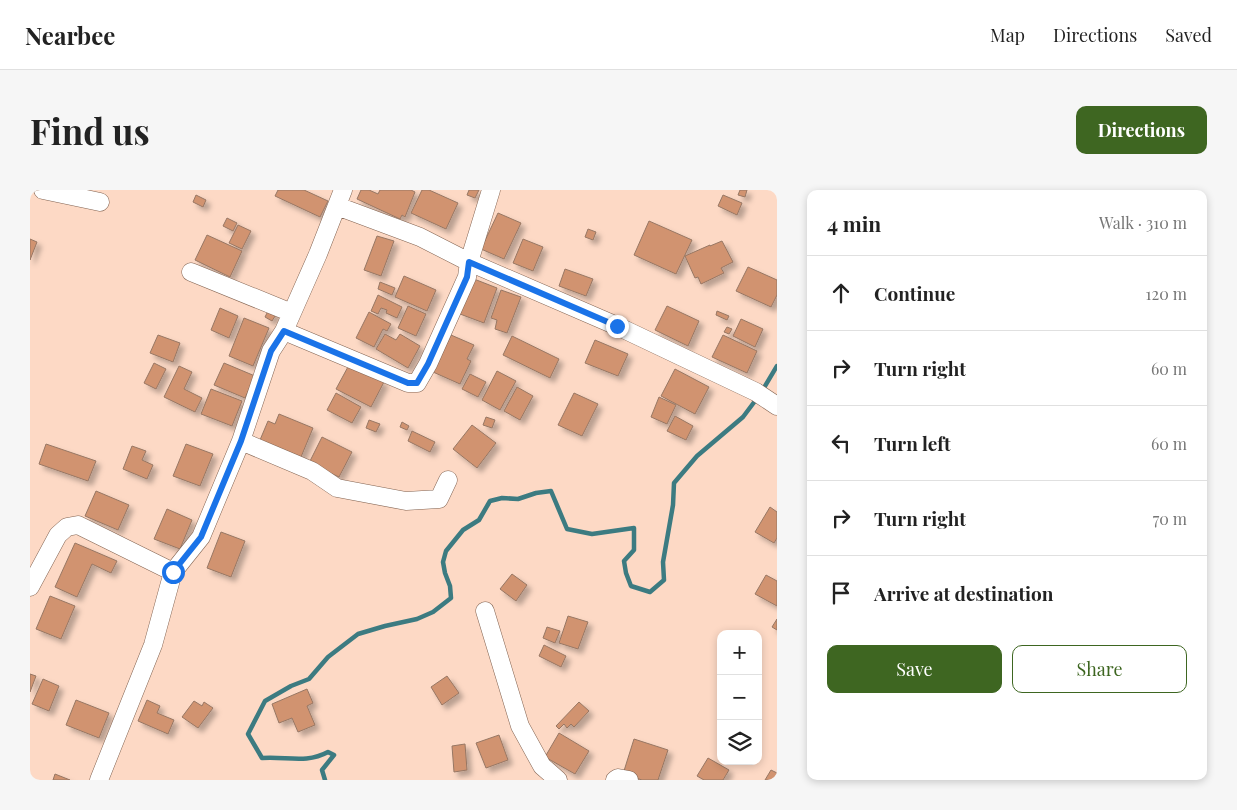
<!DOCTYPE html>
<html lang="en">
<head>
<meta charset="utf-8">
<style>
  :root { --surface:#fff; --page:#f6f6f6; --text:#222; --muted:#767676; --line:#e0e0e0; --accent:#3e6621 }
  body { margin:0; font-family:"Playfair Display",serif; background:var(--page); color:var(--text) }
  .controls { position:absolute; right:15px; bottom:15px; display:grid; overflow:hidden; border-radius:10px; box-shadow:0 2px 8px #0003 }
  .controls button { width:45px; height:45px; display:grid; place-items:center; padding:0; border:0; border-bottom:1px solid var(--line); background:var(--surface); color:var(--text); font:25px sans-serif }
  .stop { position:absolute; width:15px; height:15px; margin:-11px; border:4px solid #1a73e8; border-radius:50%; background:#fff }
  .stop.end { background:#1a73e8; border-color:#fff; box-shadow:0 1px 5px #0008 }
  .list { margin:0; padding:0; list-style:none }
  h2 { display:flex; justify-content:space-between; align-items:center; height:65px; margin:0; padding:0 20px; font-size:21px }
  h2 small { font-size:16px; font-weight:400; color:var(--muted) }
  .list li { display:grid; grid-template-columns:32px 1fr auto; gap:15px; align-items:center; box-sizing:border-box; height:75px; padding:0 20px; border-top:1px solid var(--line) }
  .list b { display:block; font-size:19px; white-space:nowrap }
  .list em { font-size:16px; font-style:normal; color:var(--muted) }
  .actions { display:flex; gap:10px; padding:15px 20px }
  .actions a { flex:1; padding:11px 0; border:1px solid var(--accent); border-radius:10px; text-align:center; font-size:18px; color:var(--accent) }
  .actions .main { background:var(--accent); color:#fff }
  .icon { flex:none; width:28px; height:28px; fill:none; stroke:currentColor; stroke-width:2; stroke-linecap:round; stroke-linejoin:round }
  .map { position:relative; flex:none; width:747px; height:590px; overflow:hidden; border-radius:10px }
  header { display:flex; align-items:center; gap:30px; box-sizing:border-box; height:70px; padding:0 25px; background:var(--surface); border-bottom:1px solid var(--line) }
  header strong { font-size:24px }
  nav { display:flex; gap:28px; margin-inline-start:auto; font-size:18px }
  .intro { display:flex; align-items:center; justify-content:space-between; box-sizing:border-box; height:120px; padding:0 30px }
  h1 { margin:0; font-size:35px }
  .button { padding:12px 22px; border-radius:10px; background:var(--accent); color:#fff; font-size:18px; font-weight:700 }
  main { display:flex; gap:30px; padding:0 30px }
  aside { flex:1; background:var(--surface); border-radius:10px; box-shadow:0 2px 8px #0003 }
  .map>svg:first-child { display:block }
</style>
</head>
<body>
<header>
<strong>Nearbee</strong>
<nav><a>Map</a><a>Directions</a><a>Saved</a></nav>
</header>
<div class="intro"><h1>Find us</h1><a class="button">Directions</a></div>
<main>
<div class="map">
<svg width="747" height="590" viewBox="0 0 747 590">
  <defs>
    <filter id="shadow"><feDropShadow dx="4.5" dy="4.5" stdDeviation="2.5" flood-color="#0004"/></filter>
  </defs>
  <rect width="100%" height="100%" fill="#fdd9c5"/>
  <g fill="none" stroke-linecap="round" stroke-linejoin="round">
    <!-- stream -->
    <path stroke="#3c7b81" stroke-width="4.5" d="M732,201L747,176
      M295,590L292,580L304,565L298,562C276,574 256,566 232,568L218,544L235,511L261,496L279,489L298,467L328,444L355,436L387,429L403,422L421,408L420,396L415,383L413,372L416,361L433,340L449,330L460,311L472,308L488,309L506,303L521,301L537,339L562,344L604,338V360L594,371L596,383L601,396L620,402L634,390L633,372L643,315L644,293L667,266L713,227L728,207"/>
  </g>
  <!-- building -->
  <path fill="#d1936f" stroke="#977764" filter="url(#shadow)" d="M248,0H274L298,11L290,27L245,6Z
    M331,0H339L348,4L350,0H381L385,2L375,27L372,25L370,29L327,9Z
    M392,0H399L428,13L416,39L381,23Z
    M439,0H449L445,8L437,5Z
    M710,0H717L715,7L708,5Z
    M166,5L176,10L173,17L163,12Z
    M693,5L712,13L707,25L688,16Z
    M468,23L491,33L474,69L451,59Z
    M197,28L207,33L203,41L193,36Z
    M619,31L662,50L646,84L604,65Z
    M208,35L221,41L212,59L199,53Z
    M558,39L566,42L563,50L555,47Z
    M177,45L212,61L200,87L165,70Z
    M347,46L364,51L351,86L334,80Z
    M0,49L7,52L0,70Z
    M493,49L513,57L503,81L483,73Z
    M692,51L703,72L691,78L694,83L671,94L668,87L665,88L655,66L680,55V56Z
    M718,77L747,90V105L741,117L706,101Z
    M535,79L563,89L556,106L529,96Z
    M374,86L406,100L397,121L365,107Z
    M444,89L467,98L454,133L430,124Z
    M350,92L365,98L362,105L348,99Z
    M471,100L491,107L477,143L465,139L467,130L461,128Z
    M348,105L372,117L367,128L356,123L357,120L351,118L348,124L341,121Z
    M378,116L396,124L386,146L368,138Z
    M637,116L669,131L658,156L625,140Z
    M190,118L208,126L199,148L181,140Z
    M239,119L247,123L242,131L235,127Z
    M687,121L699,126L697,130L686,125Z
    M339,122L361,134L357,141L353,139L344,157L326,148Z
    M214,128L239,138L223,176L199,166Z
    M711,129L733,139L725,157L703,146Z
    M697,137L702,139L699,144L694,142Z
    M355,144L366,150L370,144L390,156L378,178L346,159Z
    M128,145L150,153L143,172L120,163Z
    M421,145L444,155L437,169L441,171L430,194L403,182Z
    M693,145L727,161L717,183L682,167Z
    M482,146L529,169L520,188L473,165Z
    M565,150L598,164L588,186L555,173Z
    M124,173L136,179L126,199L114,193Z
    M194,173L225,186L215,208L184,195Z
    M319,175L354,192L341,217L306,199Z
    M149,176L162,182L154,199L172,208L165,222L134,207Z
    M645,179L679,197L665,224L631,206Z
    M467,181L486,191L470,220L452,210Z
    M440,184L456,192L448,207L432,199Z
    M487,197L503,206L490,230L474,221Z
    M181,199L212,211L202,236L171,224Z
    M306,203L331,217L322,233L297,220Z
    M544,203L568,214L552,246L528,235Z
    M629,207L646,215L637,234L621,227Z
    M249,224L283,238L271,267L230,250L238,231L245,234Z
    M645,226L663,236L656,250L637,241Z
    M456,227L465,230L462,238L453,235Z
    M339,230L350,234L346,242L336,238Z
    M372,232L379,236L377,240L370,237Z
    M442,235L466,253L447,278L423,259Z
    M382,241L405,252L400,262L378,251Z
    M292,247L322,262L309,287L279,273Z
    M16,254L66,271L58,291L9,274Z
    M156,254L183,264L170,296L143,286Z
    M102,256L116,261L112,270L123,275L117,289L93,279Z
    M66,301L99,315L88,340L55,326Z
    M740,317L747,322V348L744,353L725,342Z
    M137,319L162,330L150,359L124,349Z
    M191,342L215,351L201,387L177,378Z
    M45,353L87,371L81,383L62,374L47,407L25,397Z
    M482,384L497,395L486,411L470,399Z
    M736,385L747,391V416L725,404Z
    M20,406L45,416L31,449L6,439Z
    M538,426L558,432L548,459L529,453Z
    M747,429V440L742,437Z
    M517,437L530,441L525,453L513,448Z
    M514,455L536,466L531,477L509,466Z
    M0,484L6,486L0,502Z
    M417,486L429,503L412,515L401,497Z
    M13,489L29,496L19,521L2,514Z
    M277,499L283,513L277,516L285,535L268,542L262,528L249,533L242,514Z
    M46,510L79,523L69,548L36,535Z
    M117,510L130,516L127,523L144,530L138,544L108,531Z
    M164,511L172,516L174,512L183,518L168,538L152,527Z
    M549,512L559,521L544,537L541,534L537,538L534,534L529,539L526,536Z
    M529,543L559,561L545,584L515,567Z
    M469,545L478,570L456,578L446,553Z
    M604,549L638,560L628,590H612L593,584Z
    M435,554L437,580L424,582L422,556Z
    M678,568L699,580L693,590H674L667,586Z
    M741,580L747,583V590H735Z
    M25,584L40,590H23Z"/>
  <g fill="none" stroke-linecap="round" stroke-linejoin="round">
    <!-- street casing -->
    <g stroke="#836452" stroke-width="19">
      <path id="street" d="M13,0L70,12
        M307,16L390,47L439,72L587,136L726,202L747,216
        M161,82L262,123
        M254,141L378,193H387L398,174L437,87L439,72L461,0
        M211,251L282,281L307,298L376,311L409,309L418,290
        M0,397L28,345L37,337L48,335L143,382
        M455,421L490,536L512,576L528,590
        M69,590L123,455L143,382L171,347L211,251L241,161L254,141L288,64L313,0
        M585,590L588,588L599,590"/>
    </g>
    <!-- street -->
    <use href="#street" stroke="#fff" stroke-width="18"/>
  </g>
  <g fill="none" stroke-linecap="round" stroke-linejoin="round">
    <!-- route -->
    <path stroke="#1a73e8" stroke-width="6" d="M143,382L171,347L211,251L241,161L254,141L378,193H387L398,174L437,87L439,72L587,136"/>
  </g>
</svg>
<div class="controls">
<button>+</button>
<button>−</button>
<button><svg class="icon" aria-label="layers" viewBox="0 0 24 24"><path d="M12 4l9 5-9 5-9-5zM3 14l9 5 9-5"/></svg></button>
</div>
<div class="stop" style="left:143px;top:382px"></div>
<div class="stop end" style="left:587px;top:136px"></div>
</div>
<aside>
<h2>4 min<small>Walk · 310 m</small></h2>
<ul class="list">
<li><svg class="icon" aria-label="ahead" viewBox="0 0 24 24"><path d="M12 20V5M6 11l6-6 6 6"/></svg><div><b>Continue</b></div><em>120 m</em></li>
<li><svg class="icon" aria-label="right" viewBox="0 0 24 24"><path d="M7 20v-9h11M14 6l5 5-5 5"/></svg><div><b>Turn right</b></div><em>60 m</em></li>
<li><svg class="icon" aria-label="left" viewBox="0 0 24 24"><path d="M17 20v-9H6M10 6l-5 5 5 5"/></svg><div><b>Turn left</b></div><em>60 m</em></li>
<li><svg class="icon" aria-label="right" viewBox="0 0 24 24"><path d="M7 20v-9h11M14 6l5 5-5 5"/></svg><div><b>Turn right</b></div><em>70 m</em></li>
<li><svg class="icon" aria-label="arrive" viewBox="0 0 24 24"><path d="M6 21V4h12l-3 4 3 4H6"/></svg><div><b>Arrive at destination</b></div></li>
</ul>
<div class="actions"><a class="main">Save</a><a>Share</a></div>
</aside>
</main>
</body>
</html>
